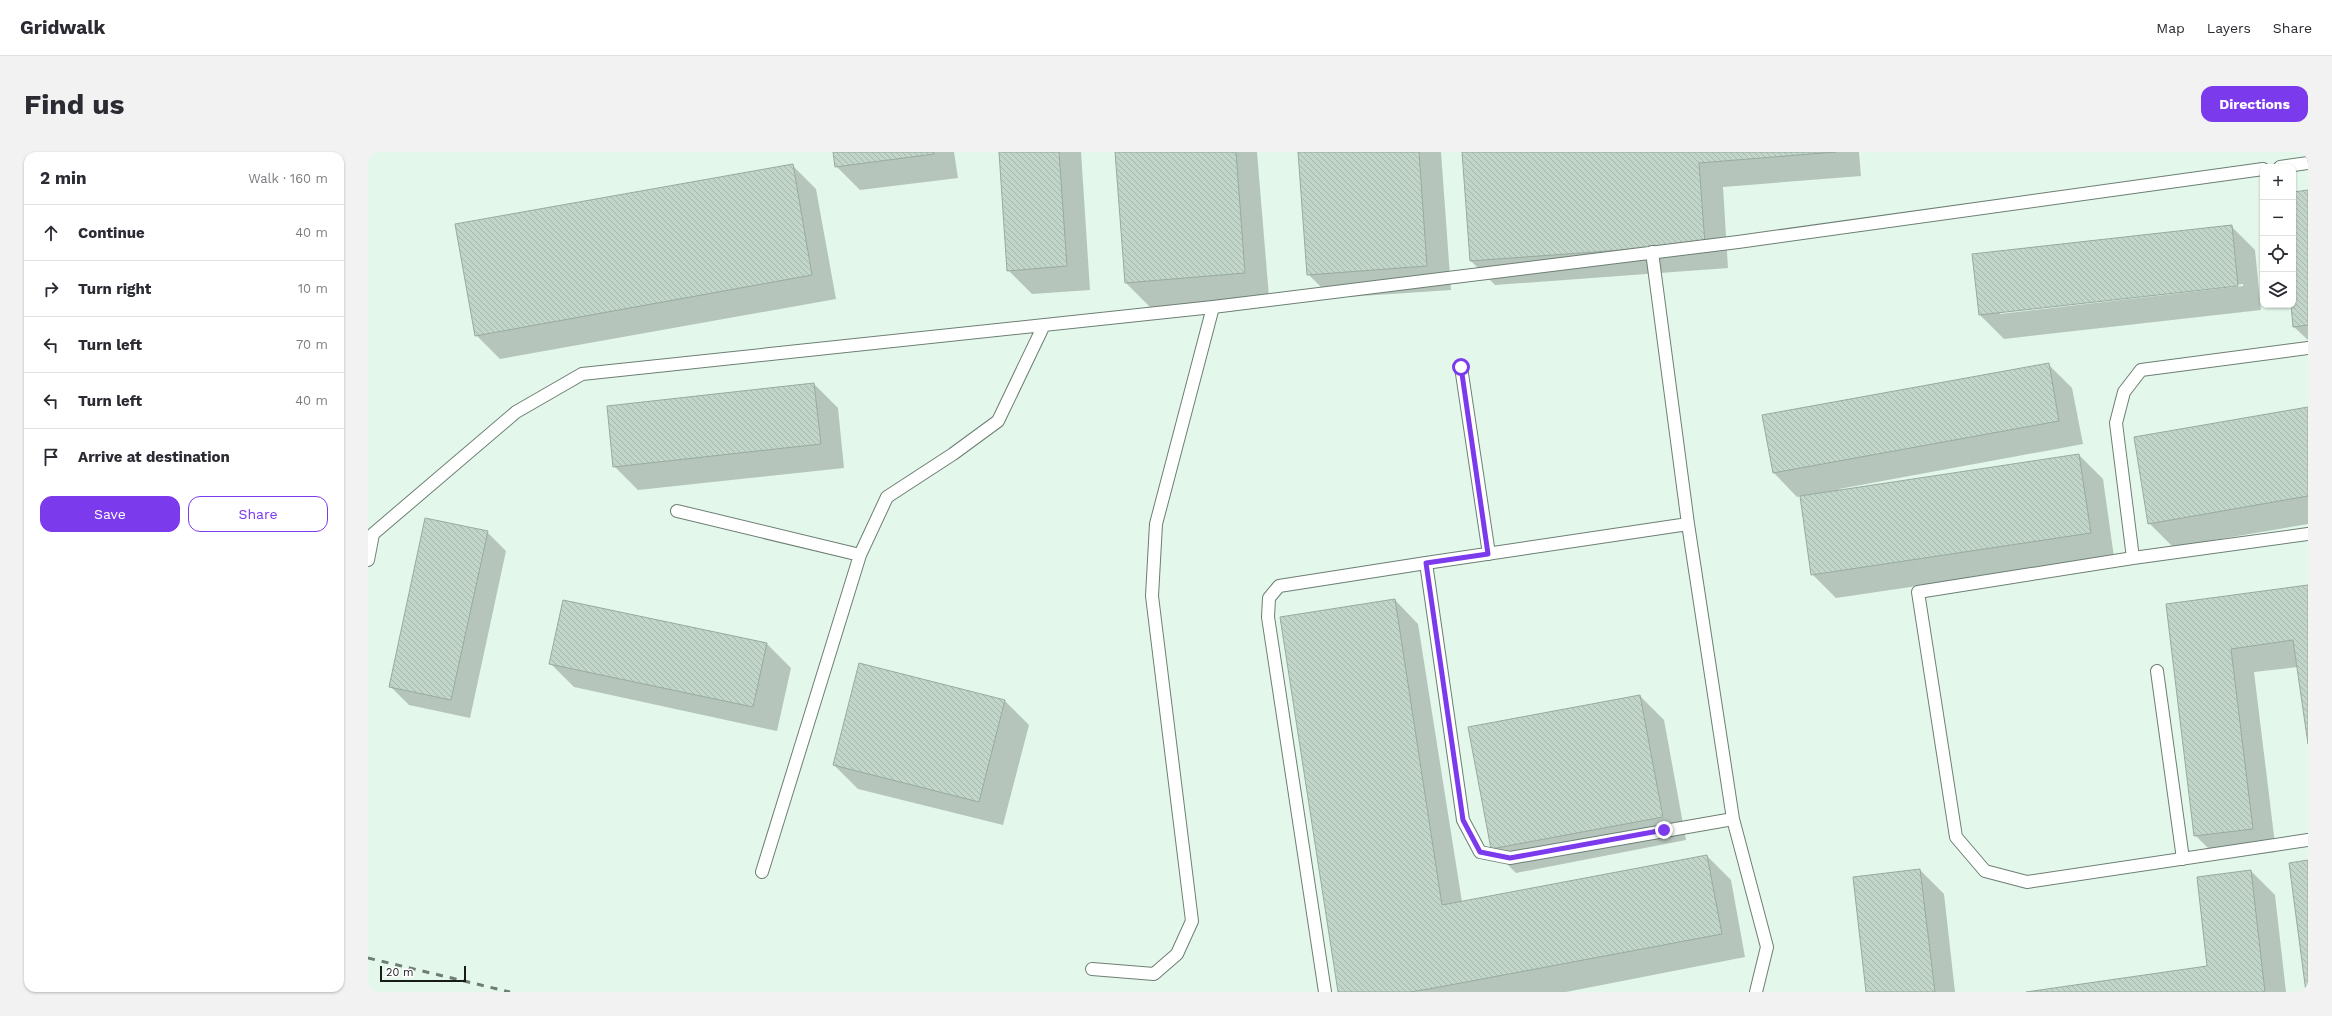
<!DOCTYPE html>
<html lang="en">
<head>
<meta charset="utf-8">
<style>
  :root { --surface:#fff; --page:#f2f2f3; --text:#2b2b33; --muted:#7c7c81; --line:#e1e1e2; --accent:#7c3aed }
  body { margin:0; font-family:"Work Sans",sans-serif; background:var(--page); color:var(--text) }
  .controls { position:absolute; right:12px; top:12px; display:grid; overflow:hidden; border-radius:8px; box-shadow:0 1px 3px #0004 }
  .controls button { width:36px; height:36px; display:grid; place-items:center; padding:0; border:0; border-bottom:1px solid var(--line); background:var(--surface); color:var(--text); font:20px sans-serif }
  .scale { position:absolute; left:12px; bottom:10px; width:86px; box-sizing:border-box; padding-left:4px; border:2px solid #161d19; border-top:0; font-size:11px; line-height:14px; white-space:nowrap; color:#161d19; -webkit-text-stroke:3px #fff; paint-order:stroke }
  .stop { position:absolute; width:12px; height:12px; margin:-9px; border:3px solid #7c3aed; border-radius:50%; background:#fff }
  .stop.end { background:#7c3aed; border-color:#fff; box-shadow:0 1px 4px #0008 }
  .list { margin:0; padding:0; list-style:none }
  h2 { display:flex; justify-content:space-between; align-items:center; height:52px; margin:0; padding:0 16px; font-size:17px }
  h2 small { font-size:13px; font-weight:400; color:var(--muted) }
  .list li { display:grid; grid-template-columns:26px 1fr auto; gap:12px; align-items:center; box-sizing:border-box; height:56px; padding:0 16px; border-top:1px solid var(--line) }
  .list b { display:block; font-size:15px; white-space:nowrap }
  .list em { font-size:13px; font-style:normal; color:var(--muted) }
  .actions { display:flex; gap:8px; padding:12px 16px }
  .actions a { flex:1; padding:9px 0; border:1px solid var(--accent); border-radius:12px; text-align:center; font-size:14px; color:var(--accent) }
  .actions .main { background:var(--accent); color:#fff }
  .icon { flex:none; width:22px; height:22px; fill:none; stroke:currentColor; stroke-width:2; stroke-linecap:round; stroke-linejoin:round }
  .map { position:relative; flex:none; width:1940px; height:840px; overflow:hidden; border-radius:12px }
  header { display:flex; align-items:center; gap:24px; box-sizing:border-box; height:56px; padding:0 20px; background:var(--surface); border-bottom:1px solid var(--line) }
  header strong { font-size:19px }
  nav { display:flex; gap:22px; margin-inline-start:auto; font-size:14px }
  .intro { display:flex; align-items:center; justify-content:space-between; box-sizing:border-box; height:96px; padding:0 24px }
  h1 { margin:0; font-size:28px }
  .button { padding:10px 18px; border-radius:12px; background:var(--accent); color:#fff; font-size:14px; font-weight:700 }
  main { display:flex; gap:24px; padding:0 24px }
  aside { flex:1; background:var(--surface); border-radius:12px; box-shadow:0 1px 3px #0004 }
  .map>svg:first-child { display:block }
</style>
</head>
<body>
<header>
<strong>Gridwalk</strong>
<nav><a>Map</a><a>Layers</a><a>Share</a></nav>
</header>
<div class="intro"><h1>Find us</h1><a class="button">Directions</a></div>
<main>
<aside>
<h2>2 min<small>Walk · 160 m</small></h2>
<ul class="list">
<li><svg class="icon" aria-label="ahead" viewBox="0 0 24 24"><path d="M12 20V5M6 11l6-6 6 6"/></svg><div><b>Continue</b></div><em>40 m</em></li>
<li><svg class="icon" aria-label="right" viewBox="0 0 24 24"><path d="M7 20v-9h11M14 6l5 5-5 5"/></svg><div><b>Turn right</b></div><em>10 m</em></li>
<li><svg class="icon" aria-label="left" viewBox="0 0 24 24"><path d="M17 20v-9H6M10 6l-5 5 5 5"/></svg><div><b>Turn left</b></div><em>70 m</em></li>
<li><svg class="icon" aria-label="left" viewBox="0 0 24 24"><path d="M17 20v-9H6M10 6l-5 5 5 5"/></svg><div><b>Turn left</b></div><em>40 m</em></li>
<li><svg class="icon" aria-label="arrive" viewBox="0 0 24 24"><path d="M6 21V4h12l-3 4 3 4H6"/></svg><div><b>Arrive at destination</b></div></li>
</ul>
<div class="actions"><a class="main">Save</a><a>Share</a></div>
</aside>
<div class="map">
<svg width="1940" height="840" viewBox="0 0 1940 840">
  <defs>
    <pattern id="building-back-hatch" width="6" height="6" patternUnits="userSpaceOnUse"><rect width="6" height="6" fill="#c2d5c9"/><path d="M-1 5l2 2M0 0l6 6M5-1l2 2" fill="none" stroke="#a6b6ac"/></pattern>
  </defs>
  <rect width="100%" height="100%" fill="#e3f7eb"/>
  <!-- shadow -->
  <path fill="#0003" fill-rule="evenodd" d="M466,0H586L590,26L492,38L468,14Z
    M632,0H713L722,138L664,142L640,118Z
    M748,0H889L901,145L782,155L758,131Z
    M931,0H1073L1083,138L964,146L940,122Z
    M1095,0H1491L1493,24L1355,35L1360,116L1127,133L1103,109Z
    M424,13L448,37L468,147L132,207L108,183Z
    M1940,39V188L1926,175L1924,153L1925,41Z
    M1863,74L1887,98L1893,158L1636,187L1612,163ZM1875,132V134L1632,162V160Z
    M1680,212L1704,236L1715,292L1471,337V339L1711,303L1735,327L1746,405L1468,446L1444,422L1433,344L1429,345L1406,321Z
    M446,232L470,256L476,316L270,338L246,314Z
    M1940,256V372L1805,395L1781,371Z
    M119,380L138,399L102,566L41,553L22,534Z
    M1940,434V585L1930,515L1886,520L1908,700L1851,707L1827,683L1799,453Z
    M1027,448L1050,472L1094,750L1339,704L1363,728L1377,805L1198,840H971Z
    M196,449L399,492L423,516L409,579L206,535L182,511Z
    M1272,544L1296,568L1318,688L1148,721L1124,697Z
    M637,549L661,573L635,673L490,637L466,613Z
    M1552,718L1576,742L1587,840H1499Z
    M1883,719L1907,743L1918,840H1665L1840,815Z"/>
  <!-- building -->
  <path fill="url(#building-back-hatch)" stroke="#99aba0" d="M465,0H566V2L467,15Z
    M631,0H691L699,114L639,119Z
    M747,0H868L877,121L757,131Z
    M930,0H1051L1059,114L939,123Z
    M1094,0H1468L1331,11L1337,92L1102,109Z
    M425,12L444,123L107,184L87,72Z
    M1940,38V173L1925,175L1923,153H1925V40Z
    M1864,73L1870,134L1611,163L1604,102Z
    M1681,211L1691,269L1405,321L1394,263Z
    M446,231L453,292L245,315L239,254Z
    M1940,255V344L1780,372L1766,285Z
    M1711,302L1723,381L1443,423L1432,344Z
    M57,366L120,379L83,548L21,535Z
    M1940,433V592L1925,488L1863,497L1885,677L1826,684L1798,452Z
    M1027,447L1074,753L1339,703L1354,782L1061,837L1042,840H970L912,465Z
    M195,448L399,491L385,555L181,512Z
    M491,511L637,548L611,650L465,613Z
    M1272,543L1295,665L1123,697L1100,575Z
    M1940,708V840H1938L1921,711Z
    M1552,717L1567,840H1498L1485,725Z
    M1883,718L1897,840H1658L1839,814L1829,725Z"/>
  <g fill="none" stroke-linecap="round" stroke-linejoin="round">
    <!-- lane casing -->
    <g stroke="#6d7f74" stroke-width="14">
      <path id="lane" d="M1912,15L1940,11
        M1284,100L1320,372L1365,667L1142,706L1112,700L1095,668L1058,411L1320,372
        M1093,215L1121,402
        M309,359L492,403
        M1940,382L1765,406L1550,440L1588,685L1617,719L1659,730L1940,688
        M1765,406L1748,271L1756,240L1773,218L1940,196
        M0,408L5,382L148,260L214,222L845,155L1370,90L1895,17
        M1789,519L1815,707
        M1365,667L1399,795L1388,840
        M394,720L492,403L519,345L585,302L630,269L676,173
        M724,817L786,822L809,802L824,769L784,444L788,372L845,155
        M957,840L900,465L901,446L911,434L1058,411"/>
    </g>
    <!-- lane -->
    <use href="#lane" stroke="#fff" stroke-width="12"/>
    <!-- rail -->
    <path stroke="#707d76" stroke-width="3" stroke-dasharray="7 7" stroke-linecap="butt" d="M0,806L142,840"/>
  </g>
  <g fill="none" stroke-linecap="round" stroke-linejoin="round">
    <!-- route -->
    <path stroke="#7c3aed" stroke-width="5" d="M1093,215L1120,402L1058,411L1095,668L1112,700L1142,706L1296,678"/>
  </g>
</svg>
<div class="controls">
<button>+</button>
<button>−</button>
<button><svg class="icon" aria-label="locate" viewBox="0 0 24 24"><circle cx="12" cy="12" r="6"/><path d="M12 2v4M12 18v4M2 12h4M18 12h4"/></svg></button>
<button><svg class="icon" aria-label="layers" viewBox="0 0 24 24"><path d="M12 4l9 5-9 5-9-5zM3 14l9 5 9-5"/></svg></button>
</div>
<div class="scale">20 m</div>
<div class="stop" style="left:1093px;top:215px"></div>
<div class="stop end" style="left:1296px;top:678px"></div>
</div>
</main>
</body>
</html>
